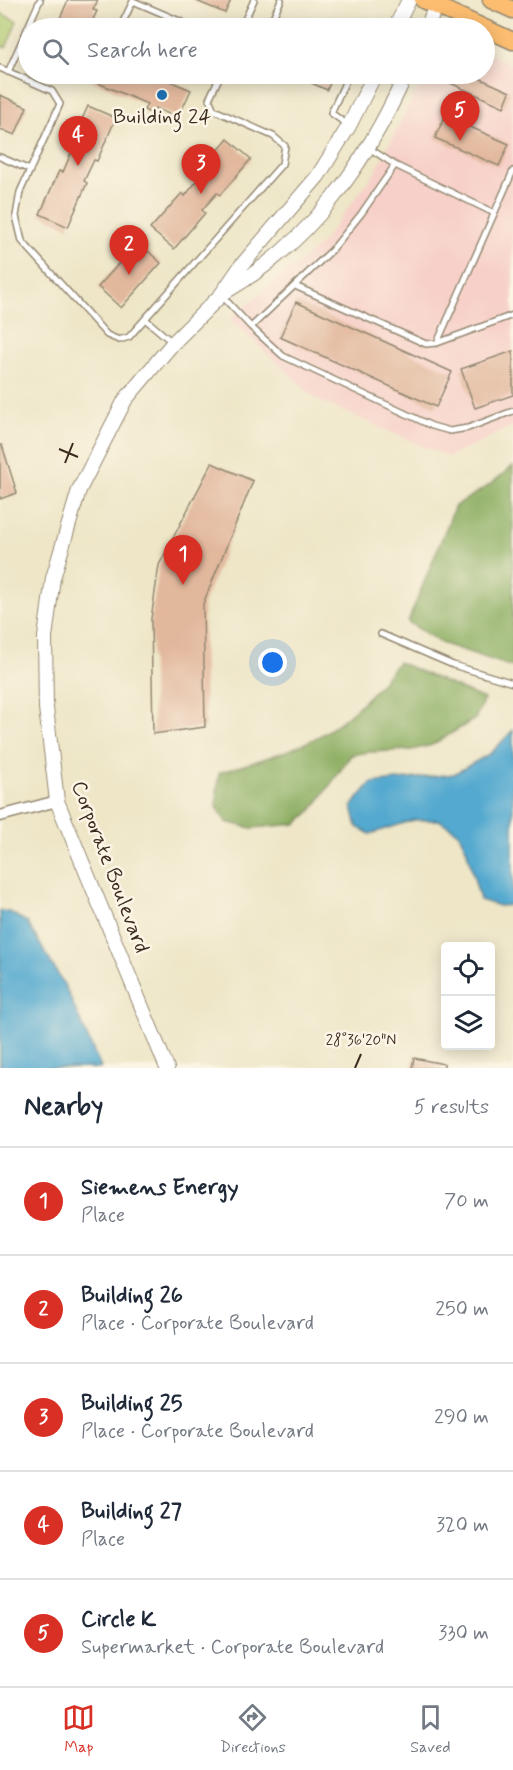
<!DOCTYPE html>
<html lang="en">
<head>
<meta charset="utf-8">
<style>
  :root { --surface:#fff; --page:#f2f2f3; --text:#1f2937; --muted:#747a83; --line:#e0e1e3; --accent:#d93025 }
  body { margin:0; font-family:Mynerve,sans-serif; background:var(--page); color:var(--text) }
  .controls { position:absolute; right:18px; bottom:18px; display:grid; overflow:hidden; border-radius:6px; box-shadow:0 3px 15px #0003 }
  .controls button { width:54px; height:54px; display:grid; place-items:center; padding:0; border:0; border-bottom:2px solid var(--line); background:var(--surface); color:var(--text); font:30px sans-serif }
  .you { position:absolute; left:273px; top:663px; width:21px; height:21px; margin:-15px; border:4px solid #fff; border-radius:50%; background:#1a73e8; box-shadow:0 0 0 9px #1a73e833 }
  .badge { display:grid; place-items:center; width:39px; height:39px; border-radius:50%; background:var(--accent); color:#fff; font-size:20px; font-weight:700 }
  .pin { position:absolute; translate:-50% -50px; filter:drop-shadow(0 2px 3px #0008) }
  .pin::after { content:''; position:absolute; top:32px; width:21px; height:18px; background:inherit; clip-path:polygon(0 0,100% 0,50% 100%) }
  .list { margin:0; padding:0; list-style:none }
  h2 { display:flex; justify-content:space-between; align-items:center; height:78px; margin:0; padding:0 24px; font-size:26px }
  h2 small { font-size:20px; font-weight:400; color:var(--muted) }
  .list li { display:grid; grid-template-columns:39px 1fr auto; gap:18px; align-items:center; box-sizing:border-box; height:108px; padding:0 24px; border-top:2px solid var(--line) }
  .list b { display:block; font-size:22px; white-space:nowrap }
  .list p { margin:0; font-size:20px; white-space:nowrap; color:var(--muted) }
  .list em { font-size:20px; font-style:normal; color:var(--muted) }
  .icon { flex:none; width:33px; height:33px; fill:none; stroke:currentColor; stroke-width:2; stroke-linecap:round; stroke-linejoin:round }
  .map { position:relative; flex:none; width:513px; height:1068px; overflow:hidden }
  .search { position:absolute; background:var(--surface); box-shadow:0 3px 15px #0003; left:18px; right:18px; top:18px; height:66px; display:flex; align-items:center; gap:15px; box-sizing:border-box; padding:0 21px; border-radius:33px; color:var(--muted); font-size:22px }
  .sheet { height:618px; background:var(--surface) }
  nav { display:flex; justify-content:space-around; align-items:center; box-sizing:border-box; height:84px; border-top:2px solid var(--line); background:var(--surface); font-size:16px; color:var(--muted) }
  nav a { display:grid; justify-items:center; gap:3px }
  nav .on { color:var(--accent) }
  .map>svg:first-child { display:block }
</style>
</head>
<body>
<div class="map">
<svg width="513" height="1068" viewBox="0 0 513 1068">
  <rect width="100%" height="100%" fill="#fcf5e5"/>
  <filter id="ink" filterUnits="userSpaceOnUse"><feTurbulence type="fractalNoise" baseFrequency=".0167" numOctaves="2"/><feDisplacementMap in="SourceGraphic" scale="12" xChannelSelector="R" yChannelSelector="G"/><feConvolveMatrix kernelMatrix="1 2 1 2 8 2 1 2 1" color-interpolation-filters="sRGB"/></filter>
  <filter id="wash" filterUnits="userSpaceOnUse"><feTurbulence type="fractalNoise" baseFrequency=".008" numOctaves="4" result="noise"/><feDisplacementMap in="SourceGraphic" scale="24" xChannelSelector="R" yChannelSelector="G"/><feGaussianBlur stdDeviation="1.35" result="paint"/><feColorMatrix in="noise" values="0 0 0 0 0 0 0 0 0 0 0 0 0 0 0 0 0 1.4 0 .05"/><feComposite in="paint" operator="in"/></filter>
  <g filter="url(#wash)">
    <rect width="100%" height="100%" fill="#eee6c7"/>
    <!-- built -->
    <path fill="#f7d1c9" d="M485,52L513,65V426L448,457L317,400L230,319L321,244L375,172L425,74H484Z"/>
    <!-- green -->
    <path fill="#afc96e" stroke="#757a46" stroke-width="1.5" d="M0,13L17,21L6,48L0,45Z"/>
    <!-- forest -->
    <path fill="#8bad61" stroke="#636c40" stroke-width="1.5" d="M513,466V667L441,643L408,622L455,506L488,486Z
      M398,662L484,699L475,719L432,745L412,750L369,752L351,755L328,788L311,811L296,824L252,828L226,822L216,805L219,773C255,761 301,750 332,728C358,710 379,687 398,662Z"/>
    <!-- water -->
    <path fill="#52a9cf" stroke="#466a76" stroke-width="1.5" d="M513,730V905L499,906L480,900L466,848L458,832L439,820H414L370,834L357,827L352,806L371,783L454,774L491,753Z
      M0,911L9,912L27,922L65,986L101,1068H0Z"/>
    <g id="blocks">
      <!-- building -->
      <path fill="#e2b89d" d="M68,0H98L93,10L97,11L89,28H56Z
        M194,0H231L225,13Z
        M77,74H170L167,80L191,90L178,118L155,108L152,114L144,110L147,104Z
        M291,74H334L327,90Z
        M430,74H470L510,92L504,107Z
        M0,95L27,107L15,135L0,129Z
        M88,106L116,118L97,161L94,160L84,181L87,183L68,227L40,214L59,171L63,172L72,151L69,149Z
        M445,116L509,144L499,166L435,138Z
        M228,139L251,159L220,195L217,193L202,210L205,213L174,249L150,229L182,193L185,196L200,177L197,175Z
        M138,242L161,263L121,308L98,287Z
        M296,302L452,372L436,407L280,337Z
        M513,351V395L475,408L461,369Z
        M0,445H2L17,493L0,499Z
        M212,463L253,481L203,604L205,727L153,734L151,619L159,565Z
        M414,1058L444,1064V1068H412Z"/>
    </g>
  </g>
  <g filter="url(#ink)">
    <use href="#blocks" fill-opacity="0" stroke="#948872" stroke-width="1.5"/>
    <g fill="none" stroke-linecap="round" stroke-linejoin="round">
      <!-- service casing -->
      <g stroke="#948872" stroke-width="8">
        <path id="service" d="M120,28L133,1L196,28
          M241,28L254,0
          M268,28L281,0
          M0,68L52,91L60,104L30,170L0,157
          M8,72L40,0
          M246,76L248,74
          M348,125L331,113L349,74
          M369,148L395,165L494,213
          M30,170L20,192L16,216L22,241L107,335L119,340L129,337L282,164L285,146L273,136L214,110L209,99L221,74
          M295,286L426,344L437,343L513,315
          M222,296L251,327L283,356L432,426L450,431L468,428L513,411
          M145,319L172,342
          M251,327L332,250L361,214L395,165
          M437,343L513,171
          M381,634L453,665L513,683"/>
      </g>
      <!-- minor casing -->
      <g stroke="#948872" stroke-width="13">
        <path id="minor" d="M0,816L57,801"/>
      </g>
      <!-- tertiary casing -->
      <g stroke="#948872" stroke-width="16">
        <path id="tertiary" d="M395,28L409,0
          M427,28L438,0
          M225,292C312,242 366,163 406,74
          M167,1068L57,801L46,708L45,637L53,578L79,490L125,400L173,343L221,295L241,266L318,176L349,126L375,74"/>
      </g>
      <!-- primary casing -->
      <g stroke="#948872" stroke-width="19">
        <path id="primary" d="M423,0L513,41
          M491,0L513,10"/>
      </g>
      <!-- service -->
      <use href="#service" stroke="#fff" stroke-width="5"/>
      <!-- minor -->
      <use href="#minor" stroke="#fff" stroke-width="10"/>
      <!-- tertiary -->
      <use href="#tertiary" stroke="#fff" stroke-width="14"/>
      <!-- primary -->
      <use href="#primary" stroke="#fcbd6f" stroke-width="16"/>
    </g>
  </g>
  <!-- ticks -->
  <path fill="none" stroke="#3b2a1e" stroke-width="2" d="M59,449L78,457M65,463L73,443M355,1068L361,1054"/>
  <!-- markers -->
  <circle fill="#1f6fb2" stroke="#fcf5e5" stroke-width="2" cx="162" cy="95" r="6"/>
  <g text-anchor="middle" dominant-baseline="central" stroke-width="5" stroke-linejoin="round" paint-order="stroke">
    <!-- poi labels -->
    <g font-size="21" fill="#3b2a1e" stroke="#fcf5e5">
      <text x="162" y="117">Building 24</text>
    </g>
    <!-- street labels -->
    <g font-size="21" fill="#3b2a1e" stroke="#fcf5e5">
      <text transform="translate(110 867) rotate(69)">Corporate Boulevard</text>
    </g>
  </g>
  <g font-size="15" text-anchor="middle" fill="#3b2a1e" stroke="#fcf5e5" stroke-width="5" stroke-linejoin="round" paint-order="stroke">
    <text x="361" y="1045">28°36'20"N</text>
  </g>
</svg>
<div class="controls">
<button><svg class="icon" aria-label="locate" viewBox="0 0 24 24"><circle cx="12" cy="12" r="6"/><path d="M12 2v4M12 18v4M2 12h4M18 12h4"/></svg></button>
<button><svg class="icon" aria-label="layers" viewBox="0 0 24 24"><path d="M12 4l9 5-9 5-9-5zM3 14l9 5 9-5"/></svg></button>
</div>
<div class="you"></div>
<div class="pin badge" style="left:183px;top:585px">1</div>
<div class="pin badge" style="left:129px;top:275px">2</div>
<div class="pin badge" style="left:201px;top:194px">3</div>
<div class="pin badge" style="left:78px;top:166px">4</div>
<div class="pin badge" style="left:460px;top:141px">5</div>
<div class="search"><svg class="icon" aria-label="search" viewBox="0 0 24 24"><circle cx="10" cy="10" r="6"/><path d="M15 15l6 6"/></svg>Search here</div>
</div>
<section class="sheet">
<h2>Nearby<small>5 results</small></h2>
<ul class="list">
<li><span class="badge">1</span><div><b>Siemens Energy</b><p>Place</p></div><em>70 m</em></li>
<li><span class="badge">2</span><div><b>Building 26</b><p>Place · Corporate Boulevard</p></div><em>250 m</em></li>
<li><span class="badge">3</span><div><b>Building 25</b><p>Place · Corporate Boulevard</p></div><em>290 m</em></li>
<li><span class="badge">4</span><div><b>Building 27</b><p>Place</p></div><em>320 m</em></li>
<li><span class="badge">5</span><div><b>Circle K</b><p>Supermarket · Corporate Boulevard</p></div><em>330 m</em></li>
</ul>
</section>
<nav>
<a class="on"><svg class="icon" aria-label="map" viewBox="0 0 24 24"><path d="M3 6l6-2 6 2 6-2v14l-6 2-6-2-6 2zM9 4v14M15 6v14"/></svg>Map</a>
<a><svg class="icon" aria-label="directions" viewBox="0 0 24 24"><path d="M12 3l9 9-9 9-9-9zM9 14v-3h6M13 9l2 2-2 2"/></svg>Directions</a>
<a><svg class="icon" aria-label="saved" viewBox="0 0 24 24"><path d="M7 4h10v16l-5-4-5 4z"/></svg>Saved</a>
</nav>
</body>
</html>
